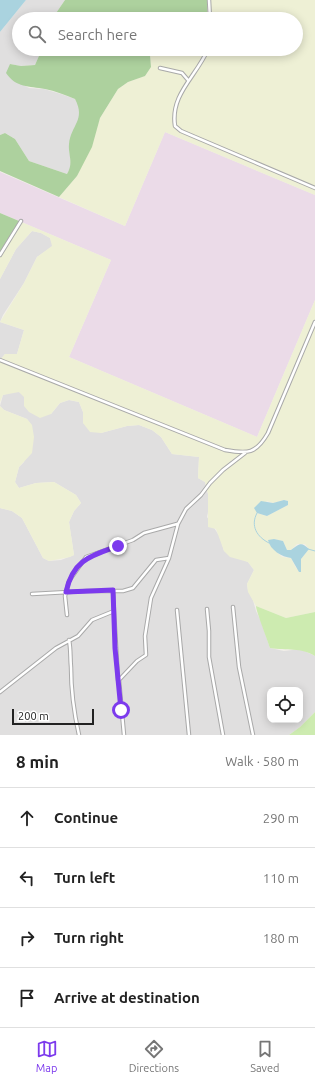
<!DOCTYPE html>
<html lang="en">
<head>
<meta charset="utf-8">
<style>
  :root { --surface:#fff; --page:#f2f2f2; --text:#222; --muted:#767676; --line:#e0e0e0; --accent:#7c3aed }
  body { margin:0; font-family:Ubuntu,sans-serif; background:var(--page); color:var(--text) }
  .controls { position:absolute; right:12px; bottom:12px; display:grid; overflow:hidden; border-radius:8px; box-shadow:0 2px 10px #0003 }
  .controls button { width:36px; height:36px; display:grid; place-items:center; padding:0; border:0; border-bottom:1px solid var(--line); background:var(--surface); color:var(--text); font:20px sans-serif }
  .scale { position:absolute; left:12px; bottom:10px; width:82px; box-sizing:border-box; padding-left:4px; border:2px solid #222; border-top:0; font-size:11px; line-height:14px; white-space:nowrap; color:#222; -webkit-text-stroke:3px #fff; paint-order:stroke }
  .stop { position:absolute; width:12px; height:12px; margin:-9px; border:3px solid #7c3aed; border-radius:50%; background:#fff }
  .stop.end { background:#7c3aed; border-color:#fff; box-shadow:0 1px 4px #0008 }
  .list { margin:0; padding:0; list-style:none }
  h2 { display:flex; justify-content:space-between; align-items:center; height:52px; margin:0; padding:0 16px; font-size:17px }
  h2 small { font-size:13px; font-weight:400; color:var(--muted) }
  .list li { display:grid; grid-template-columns:26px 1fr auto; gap:12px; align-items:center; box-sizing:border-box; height:60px; padding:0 16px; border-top:1px solid var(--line) }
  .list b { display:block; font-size:15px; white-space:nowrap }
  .list em { font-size:13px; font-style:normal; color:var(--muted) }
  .icon { flex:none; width:22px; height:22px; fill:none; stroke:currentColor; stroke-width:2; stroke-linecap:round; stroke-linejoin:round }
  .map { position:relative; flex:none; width:315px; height:735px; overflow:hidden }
  .search { position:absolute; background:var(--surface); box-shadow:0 2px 10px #0003; left:12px; right:12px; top:12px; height:44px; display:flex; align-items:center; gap:10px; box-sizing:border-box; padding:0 14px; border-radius:22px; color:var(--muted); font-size:15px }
  .sheet { height:292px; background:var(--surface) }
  nav { display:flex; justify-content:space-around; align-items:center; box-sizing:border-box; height:56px; border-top:1px solid var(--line); background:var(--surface); font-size:11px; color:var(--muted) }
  nav a { display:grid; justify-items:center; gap:2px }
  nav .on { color:var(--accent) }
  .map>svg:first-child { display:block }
</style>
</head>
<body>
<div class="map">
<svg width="315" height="735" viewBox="0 0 315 735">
  <rect width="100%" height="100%" fill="#f2efe9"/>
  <!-- residential -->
  <path fill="#e0dfdf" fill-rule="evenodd" d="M26,0H65L52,19H19V49H42L35,65L21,66L10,64L22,84L29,88L44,89L61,94L75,99L79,106L80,116L69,144L71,167L67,174L29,161L15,139L5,133L0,135V32Z
    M32,231L41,233L50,238L53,246L37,257L24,283L3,315L0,322L24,330L17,354H5L0,360V279L16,249Z
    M13,392H19L51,414L60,403L69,400L79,402L83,412V423L101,433L127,426L139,425L152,430L161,437L172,454L199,457L198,478L205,482L208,494L209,507L207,517L220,537L224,551L248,562L254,570L247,584L248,591L252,597L256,611L261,621L270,648L284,651L300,649L315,656V712L300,727L289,735H0V508L12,511L22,518L43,558L49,561L61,560L74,555L69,522L74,511L81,503L76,495L54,482L36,483L19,488L15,482L19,467L24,462L32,426L27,419L4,410L0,406L3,395ZM270,690H300V720H270Z"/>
  <!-- industrial -->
  <path fill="#ebdbe8" d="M165,132L315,195V300L257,437L69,357L111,260L0,213V172L125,226Z"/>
  <!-- farmland -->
  <path fill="#eef0d5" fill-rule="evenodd" d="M207,0H315V195L165,132L125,226L59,197L77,176L100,118L118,89L128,82L145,76L151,67L150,55L154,49H296V19H207Z
    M19,221L111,260L69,357L257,437L315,300V612L286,618L256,606L248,592L247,584L254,570L248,562L230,557L224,551L216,529L208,527V494L205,482L198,478L199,457L172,454L161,437L152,430L139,425L127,426L101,433L90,432L83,423V412L79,402L69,400L60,403L51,414L40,418L29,412L24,406V397L19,392L3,395L0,402V360L5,354H17L24,330L0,322L24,283L37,257L52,246L50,238L41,233L32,231L16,249L0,279V252ZM285,500L288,501V505L267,516L257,513L267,501L273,503ZM274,539L283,541L287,550H291L297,544H305L309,549L301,559V572L296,568L291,558L282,557L271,546L269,543Z
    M0,406L4,410L27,419L32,425L34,437L32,453L19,467L15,482L19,488L36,483L54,482L76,495L81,503L74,511L69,522L74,555L70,557L49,561L43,558L22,518L12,511L0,508Z"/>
  <!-- grass -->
  <path fill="#cdebb0" d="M256,606L286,618L315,612V656C301,647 287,651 270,648C268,641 256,611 256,606Z
    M315,712V735H289L300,727Z"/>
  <!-- forest -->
  <path fill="#add19e" d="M65,0H207V19H52Z
    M42,49H154L150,55L151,67L145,76L128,82L118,89L100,118L92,147L77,176L59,197L0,171V135L5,133L15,139L29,161L67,174C74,163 68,155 69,144C71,125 86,120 75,99C65,95 55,91 45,89C29,86 16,88 6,73L10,64L21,66L35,65Z
    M0,213L19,221L0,252Z"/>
  <!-- water -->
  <path fill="#aad3df" d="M0,0H26L0,32Z
    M284,500L288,501V505L267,516L257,513L254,508L261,501L273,503Z
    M274,539L283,541L287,550H291C299,544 301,541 309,549L301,559V572H299L291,558C282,557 270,550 268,540Z"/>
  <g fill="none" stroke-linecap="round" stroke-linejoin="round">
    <!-- stream -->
    <path stroke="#aad3df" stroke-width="1" d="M257,513C250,526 257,537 269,543
      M308,549L315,551"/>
    <!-- minor casing -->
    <g stroke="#a9a9a9" stroke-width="4.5">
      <path id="minor" d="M209,0L210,19
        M208,49C197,76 170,94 175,126L181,131L315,188
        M160,68L182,73L188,80
        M0,255L21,221
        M0,360L225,450C248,454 256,454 268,433L315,322
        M32,594L87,591H123L133,588L156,560L169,558
        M233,607L239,667L253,735
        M207,609L209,631V657L223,735
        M177,610L189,735
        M114,611L118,680
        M67,615L65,596L69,581L86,557L133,540L144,533L177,524
        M69,640C71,650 70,657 71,667C71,690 74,713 79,735
        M0,692L56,648L78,636L92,620L114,611L113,590
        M124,735L119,680L137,661L146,655L145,636L151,598L169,558L178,524L186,509L201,495L210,483L223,470L245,453"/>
    </g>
    <!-- minor -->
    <use href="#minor" stroke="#fff" stroke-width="2.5"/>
  </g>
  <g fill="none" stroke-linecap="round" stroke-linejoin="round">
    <!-- route -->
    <path stroke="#7c3aed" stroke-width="5" d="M118,546C90,556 73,560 66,592L113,590L115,648L121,710"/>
  </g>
</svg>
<div class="controls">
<button><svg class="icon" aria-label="locate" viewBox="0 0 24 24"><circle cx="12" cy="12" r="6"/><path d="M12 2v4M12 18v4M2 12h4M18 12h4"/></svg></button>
</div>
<div class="scale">200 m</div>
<div class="stop" style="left:121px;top:710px"></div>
<div class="stop end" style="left:118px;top:546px"></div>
<div class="search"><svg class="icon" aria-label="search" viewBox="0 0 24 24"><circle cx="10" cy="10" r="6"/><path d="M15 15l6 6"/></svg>Search here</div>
</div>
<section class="sheet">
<h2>8 min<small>Walk · 580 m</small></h2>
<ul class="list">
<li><svg class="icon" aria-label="ahead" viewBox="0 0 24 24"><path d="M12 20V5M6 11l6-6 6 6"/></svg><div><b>Continue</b></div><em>290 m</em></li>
<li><svg class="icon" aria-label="left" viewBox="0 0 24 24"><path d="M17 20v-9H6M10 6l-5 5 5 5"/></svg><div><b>Turn left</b></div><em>110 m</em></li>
<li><svg class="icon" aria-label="right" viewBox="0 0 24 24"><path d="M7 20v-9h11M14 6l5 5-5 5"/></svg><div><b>Turn right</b></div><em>180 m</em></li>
<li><svg class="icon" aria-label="arrive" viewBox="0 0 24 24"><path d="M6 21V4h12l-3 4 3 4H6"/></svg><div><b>Arrive at destination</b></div></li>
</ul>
</section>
<nav>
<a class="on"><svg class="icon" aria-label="map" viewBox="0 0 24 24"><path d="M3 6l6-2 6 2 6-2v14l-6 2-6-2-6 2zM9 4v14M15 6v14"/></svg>Map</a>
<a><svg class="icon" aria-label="directions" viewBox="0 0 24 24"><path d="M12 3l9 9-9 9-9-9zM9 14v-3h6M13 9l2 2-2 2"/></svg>Directions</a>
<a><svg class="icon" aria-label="saved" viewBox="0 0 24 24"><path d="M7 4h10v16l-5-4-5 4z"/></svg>Saved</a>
</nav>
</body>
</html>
